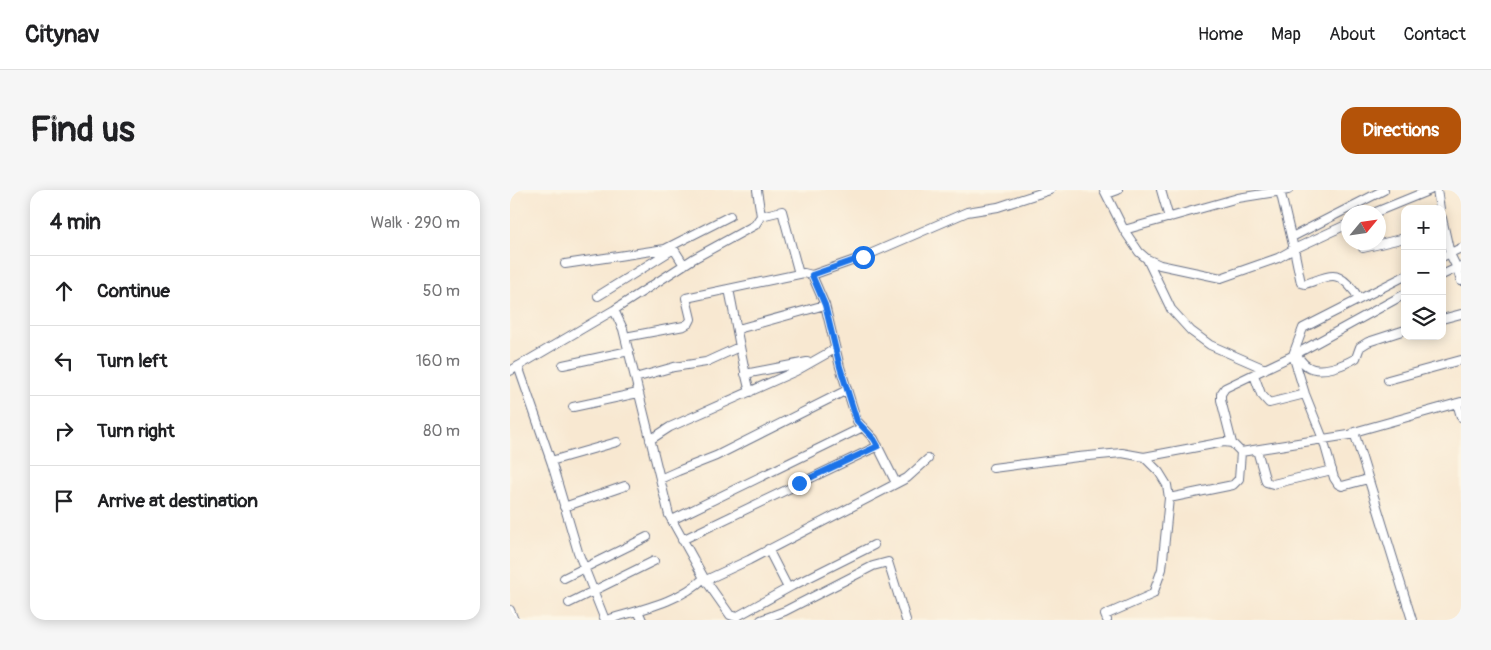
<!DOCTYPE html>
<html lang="en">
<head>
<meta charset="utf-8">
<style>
  :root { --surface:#fff; --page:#f6f6f6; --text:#202124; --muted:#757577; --line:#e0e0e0; --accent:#b45309 }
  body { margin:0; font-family:Pangolin,sans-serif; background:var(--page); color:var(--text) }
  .controls { position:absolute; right:15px; top:15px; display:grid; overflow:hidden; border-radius:10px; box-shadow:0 2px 12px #0003 }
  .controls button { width:45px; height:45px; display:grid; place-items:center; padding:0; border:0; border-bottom:1px solid var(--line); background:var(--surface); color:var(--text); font:25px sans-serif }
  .compass { position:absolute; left:831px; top:15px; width:45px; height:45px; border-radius:50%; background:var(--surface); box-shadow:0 2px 12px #0003; rotate:61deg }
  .stop { position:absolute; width:15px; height:15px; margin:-11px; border:4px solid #1a73e8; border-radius:50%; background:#fff }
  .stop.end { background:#1a73e8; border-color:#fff; box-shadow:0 1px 5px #0008 }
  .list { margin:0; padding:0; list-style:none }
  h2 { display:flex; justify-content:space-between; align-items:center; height:65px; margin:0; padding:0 20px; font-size:21px }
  h2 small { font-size:16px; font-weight:400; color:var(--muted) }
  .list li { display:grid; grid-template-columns:32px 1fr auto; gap:15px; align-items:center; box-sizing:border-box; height:70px; padding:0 20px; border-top:1px solid var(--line) }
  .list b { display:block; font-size:19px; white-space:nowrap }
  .list em { font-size:16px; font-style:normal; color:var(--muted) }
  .icon { flex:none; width:28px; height:28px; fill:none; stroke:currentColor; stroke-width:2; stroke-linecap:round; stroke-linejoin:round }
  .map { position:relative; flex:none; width:951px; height:430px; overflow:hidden; border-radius:15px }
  header { display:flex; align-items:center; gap:30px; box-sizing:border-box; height:70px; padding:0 25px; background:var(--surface); border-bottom:1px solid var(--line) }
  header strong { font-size:24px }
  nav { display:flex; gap:28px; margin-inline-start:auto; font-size:18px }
  .intro { display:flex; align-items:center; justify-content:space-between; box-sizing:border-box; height:120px; padding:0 30px }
  h1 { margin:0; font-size:35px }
  .button { padding:12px 22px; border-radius:15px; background:var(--accent); color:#fff; font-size:18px; font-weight:700 }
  main { display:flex; gap:30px; padding:0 30px }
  aside { flex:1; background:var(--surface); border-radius:15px; box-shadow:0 2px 12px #0003 }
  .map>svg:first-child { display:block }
</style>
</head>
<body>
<header>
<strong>Citynav</strong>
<nav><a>Home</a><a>Map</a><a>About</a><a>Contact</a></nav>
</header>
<div class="intro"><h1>Find us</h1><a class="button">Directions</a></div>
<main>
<aside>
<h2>4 min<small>Walk · 290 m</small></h2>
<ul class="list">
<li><svg class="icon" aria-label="ahead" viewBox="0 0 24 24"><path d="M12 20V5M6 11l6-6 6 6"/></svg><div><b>Continue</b></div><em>50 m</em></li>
<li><svg class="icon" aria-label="left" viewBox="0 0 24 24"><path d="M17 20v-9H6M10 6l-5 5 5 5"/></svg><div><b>Turn left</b></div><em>160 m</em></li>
<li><svg class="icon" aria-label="right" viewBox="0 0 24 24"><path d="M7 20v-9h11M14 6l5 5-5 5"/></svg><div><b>Turn right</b></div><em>80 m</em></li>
<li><svg class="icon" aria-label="arrive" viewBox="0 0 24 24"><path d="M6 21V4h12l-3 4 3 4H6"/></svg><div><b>Arrive at destination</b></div></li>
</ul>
</aside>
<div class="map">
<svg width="951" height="430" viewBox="0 0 951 430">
  <rect width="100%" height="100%" fill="#fcf5e5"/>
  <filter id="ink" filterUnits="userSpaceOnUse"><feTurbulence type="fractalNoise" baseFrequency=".02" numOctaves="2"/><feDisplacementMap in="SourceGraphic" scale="10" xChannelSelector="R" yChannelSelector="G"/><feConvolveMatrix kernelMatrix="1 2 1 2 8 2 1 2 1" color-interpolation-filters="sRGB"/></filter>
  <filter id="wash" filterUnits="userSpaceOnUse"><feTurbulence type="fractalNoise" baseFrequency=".0096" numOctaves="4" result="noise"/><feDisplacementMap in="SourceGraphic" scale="20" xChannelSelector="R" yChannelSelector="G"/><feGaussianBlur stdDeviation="1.12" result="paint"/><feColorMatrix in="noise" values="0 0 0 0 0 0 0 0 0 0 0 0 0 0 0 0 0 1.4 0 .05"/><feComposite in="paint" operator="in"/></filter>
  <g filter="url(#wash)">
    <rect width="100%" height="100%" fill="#f8e8d1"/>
  </g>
  <g filter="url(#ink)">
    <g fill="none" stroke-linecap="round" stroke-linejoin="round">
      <!-- street casing -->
      <g stroke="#687086" stroke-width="10">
        <path id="street" d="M594,0L614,40L629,62L637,69L650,75L711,88L768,68L784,59L770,0
          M651,0L659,28
          M927,0L930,19
          M597,4L608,0
          M866,22L920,0
          M251,26L272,21L289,84
          M932,28L940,64L947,78L951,91
          M838,34L784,59L791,93L795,94C803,92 814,86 823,86C833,86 845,101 849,109
          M614,40L728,8L778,0
          M782,47L874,0
          M162,56L174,75
          M853,58L895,48
          M932,67L951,58
          M637,69L661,119L681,141L700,155L755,179
          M55,74L155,59L220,26
          M302,85L353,67L457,22L488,17L540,0
          M932,85L951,76
          M219,99C226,133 231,168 240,202
          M88,106L162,60
          M104,120L113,139L159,325L194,388L220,425L226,427L282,396L364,355
          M932,129L951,124
          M228,139L315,115
          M115,147L174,136L179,133L181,129L176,108L294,83L302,85L315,115L330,177L347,231L364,249L386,293
          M786,164C789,168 793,174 797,176C810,185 834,175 846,168L850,157L858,152L895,140
          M53,175L119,161
          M8,176L42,274L68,362L95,430
          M0,181L104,120L183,69L245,35L251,26L247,0
          M235,184L297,172
          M744,185L751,204L759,213L795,204
          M125,188L164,177L196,172L229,157
          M878,190L951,170
          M947,213L951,227
          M63,217L128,203
          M140,250L160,237L286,181L325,159
          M722,253L711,210V204L715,198L786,164L895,104
          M747,260L756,292L763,294L822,280
          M634,267L714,252L722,253L731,262L845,244
          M41,271L107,252
          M483,278L568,267L612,263L634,267L649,282L657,295L659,308L652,379L643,404L595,425L597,430
          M150,289L168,281L206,266L337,200
          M858,289L832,296L828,294L824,288L813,249L795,204L783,165L793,138L895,86
          M659,308L723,295L729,289L731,262
          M54,317L115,296
          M162,330L353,237
          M172,350L368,256
          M258,359L278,398
          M54,388L137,347
          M196,390L239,370L397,288L418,269
          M59,413L144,371
          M0,420L4,430
          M128,421L132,430
          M96,430C129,420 170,412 194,388
          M251,430L275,421L363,376L378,372L396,430
          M902,430L844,242L951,212"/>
      </g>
      <!-- street -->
      <use href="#street" stroke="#fff" stroke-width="8"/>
    </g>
  </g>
  <g fill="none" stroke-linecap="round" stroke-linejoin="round" filter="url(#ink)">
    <!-- route -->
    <path stroke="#1a73e8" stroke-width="6" d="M289,293L368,256L364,249L347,231L330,177L315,115L302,85L353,67"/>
  </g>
</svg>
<div class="controls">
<button>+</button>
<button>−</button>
<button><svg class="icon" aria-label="layers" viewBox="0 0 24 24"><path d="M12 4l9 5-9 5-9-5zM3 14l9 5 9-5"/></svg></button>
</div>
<svg class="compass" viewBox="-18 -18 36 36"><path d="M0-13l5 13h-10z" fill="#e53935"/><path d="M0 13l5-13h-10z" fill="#757577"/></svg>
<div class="stop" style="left:353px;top:67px"></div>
<div class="stop end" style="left:289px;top:293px"></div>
</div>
</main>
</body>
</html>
